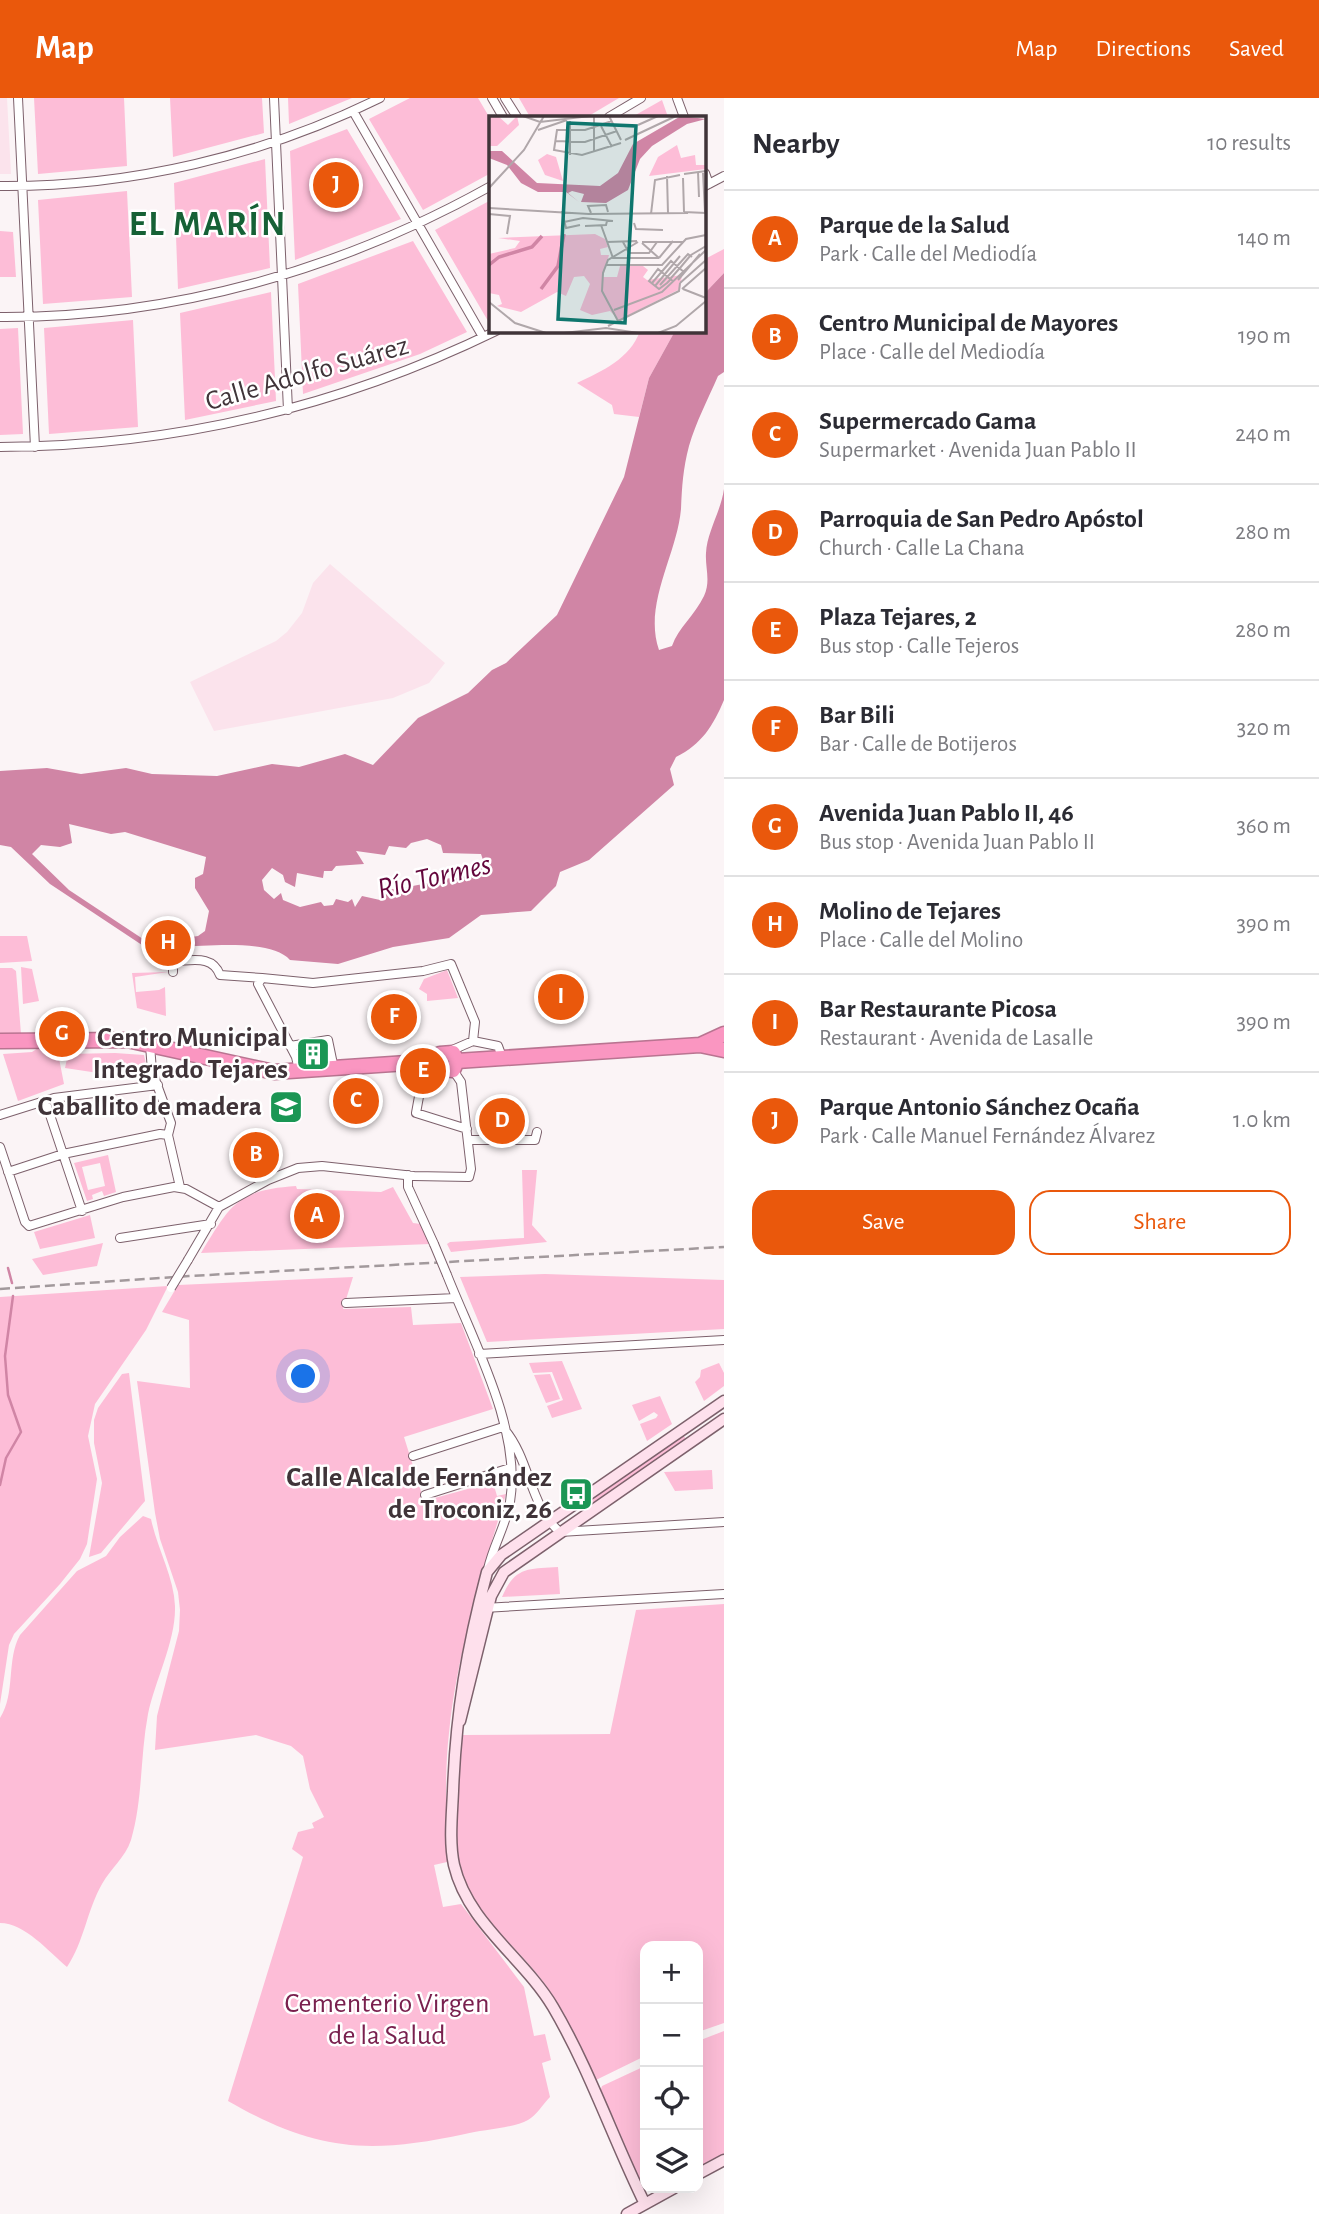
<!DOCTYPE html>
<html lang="en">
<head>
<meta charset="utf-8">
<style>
  :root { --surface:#fff; --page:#f2f2f3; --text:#2b2b33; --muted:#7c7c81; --line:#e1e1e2; --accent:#ea580c }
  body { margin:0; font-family:"Alegreya Sans",sans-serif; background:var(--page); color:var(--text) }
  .controls { position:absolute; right:21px; bottom:21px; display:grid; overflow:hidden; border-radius:14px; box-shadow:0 7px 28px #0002 }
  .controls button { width:63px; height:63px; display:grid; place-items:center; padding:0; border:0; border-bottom:2px solid var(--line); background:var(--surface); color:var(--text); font:35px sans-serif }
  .you { position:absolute; left:304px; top:1279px; width:24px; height:24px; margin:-18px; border:5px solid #fff; border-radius:50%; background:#1a73e8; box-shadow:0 0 0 10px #1a73e833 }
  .badge { display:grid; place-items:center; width:46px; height:46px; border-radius:50%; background:var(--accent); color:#fff; font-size:23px; font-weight:700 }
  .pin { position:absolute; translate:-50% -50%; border:4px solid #fff; box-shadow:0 2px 7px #0006 }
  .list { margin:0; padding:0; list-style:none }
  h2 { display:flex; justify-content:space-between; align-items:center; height:91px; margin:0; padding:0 28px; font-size:30px }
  h2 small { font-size:23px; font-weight:400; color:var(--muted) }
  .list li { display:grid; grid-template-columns:46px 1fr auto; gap:21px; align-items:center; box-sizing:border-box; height:98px; padding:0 28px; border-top:2px solid var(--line) }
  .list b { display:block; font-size:26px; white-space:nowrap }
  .list p { margin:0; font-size:23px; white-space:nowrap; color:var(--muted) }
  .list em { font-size:23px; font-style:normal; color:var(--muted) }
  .actions { display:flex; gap:14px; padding:21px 28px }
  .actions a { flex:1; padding:16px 0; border:2px solid var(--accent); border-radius:21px; text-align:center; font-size:24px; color:var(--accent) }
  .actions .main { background:var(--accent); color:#fff }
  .icon { flex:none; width:38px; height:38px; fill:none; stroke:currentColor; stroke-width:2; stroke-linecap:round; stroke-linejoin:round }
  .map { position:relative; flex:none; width:724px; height:2116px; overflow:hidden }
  header { display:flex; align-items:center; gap:42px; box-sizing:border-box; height:98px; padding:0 35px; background:var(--accent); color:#fff }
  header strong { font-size:33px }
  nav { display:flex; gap:38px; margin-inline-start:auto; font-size:24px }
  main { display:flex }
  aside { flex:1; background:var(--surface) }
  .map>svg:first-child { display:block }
</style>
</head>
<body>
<header>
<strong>Map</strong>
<nav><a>Map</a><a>Directions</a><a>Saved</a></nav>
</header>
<main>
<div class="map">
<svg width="724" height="2116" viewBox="0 0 724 2116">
  <rect width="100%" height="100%" fill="#fbf4f6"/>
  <!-- built -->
  <path fill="#fbe3ec" d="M0,0H7L11,76H0Z
    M330,466L445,565L429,585L393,600L214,633L190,584L276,543L287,534L302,515L313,485Z"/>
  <!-- green -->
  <path fill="#fdbdd7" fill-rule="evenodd" d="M34,0H124L127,68L38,76Z
    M170,0H262L264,35L173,59Z
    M288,0H352L289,26Z
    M410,0H478L491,22V75L423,112L369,21Z
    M519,0H619L587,19H530Z
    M662,2L668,19H632Z
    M347,31L401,121L295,162L290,53Z
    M265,61L270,170L178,191L174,85Z
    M127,93L132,199L43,206L38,102Z
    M491,102V222L488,223L435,132Z
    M0,133L13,134L16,179H0Z
    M413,143L467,234L420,256L303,296L298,186Z
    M724,151V175L705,195V161Z
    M271,194L276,303L185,322L180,215Z
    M133,222L138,329L49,336L44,230Z
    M18,230L23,336L0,337V231Z
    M640,233H675L649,280L639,319L614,316L612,307L577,285C602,273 630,261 640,233Z
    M0,838H27L32,863L0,865Z
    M21,869L32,871L39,903L23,906Z
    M0,870H12L16,873L21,936H0Z
    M447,872L458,900L427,903V896L419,891L424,881Z
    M168,874L135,879L136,894L159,892L165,889L166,918L137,910L132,875Z
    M38,950H57L64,986L18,1003L3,956L32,954Z
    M115,955L144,957L148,976H105L65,970L68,956Z
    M108,1057L116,1094L104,1098L102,1093L92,1097L93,1101L87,1103L74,1065ZM100,1065L105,1088L88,1092L82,1069Z
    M522,1072H537L532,1127L547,1144L451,1154L447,1146L450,1144L524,1140Z
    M296,1088L297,1091L381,1094L393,1089L413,1125L421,1126L430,1146L201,1155C230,1108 236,1092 296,1088Z
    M90,1117L95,1140L40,1151L34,1134Z
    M103,1145L97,1168L43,1177L32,1161Z
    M545,1176L724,1182V1231L487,1244L460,1179Z
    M353,1179L343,1211L411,1209L413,1227L461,1225L493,1311L404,1339L424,1403L493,1384L497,1398L506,1396C483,1473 457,1554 449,1635C444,1677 447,1722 447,1764L434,1767L443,1809L461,1806L524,1889L534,1938L545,1936L551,1962L542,1965L550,1999C544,2005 536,2018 528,2022C514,2030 481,2032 465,2036C367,2057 315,2053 228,2003L303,1759L292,1751L298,1734L314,1730L312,1725L324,1719L310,1691L303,1658L291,1648L256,1637L155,1652L157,1618L179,1533L180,1512L178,1494L160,1441L155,1415L137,1283L190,1290L189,1222L162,1214L178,1187Z
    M168,1188L146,1232L95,1306L88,1338L97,1381L87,1446L80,1461L60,1486L14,1536L9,1547L0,1606V1199Z
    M562,1263L582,1311L552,1320L547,1308L563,1302L552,1274L533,1275L529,1265Z
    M719,1265L724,1275V1288L704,1303L695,1284L700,1279L701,1272Z
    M129,1275L145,1403L101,1455L89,1459L102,1385L94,1345V1322L98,1310L122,1276Z
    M550,1276L560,1301L546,1305L534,1277Z
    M660,1298L672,1326L647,1343L640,1326L656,1320L658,1317L654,1314L639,1323L632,1307Z
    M682,1335L687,1343L589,1411L578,1406Z
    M712,1372L713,1391L675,1393L664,1374Z
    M143,1418L151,1421C157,1450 174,1479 175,1508C176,1543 155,1582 148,1616C140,1658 143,1701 131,1742C125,1760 111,1770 102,1786C87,1812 84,1844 67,1869C49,1854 25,1825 0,1825V1620C16,1595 6,1562 20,1537L77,1473L106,1458L120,1439Z
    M558,1469L560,1496L502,1499C515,1468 529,1471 558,1469Z
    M724,1506V1925L698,1934V1848H645V1958L596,1982C582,1951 568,1920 549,1892C520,1849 469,1816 459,1762C452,1725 459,1682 461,1645L463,1637L610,1636L636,1512Z
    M724,1933V2056L698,2071V1943Z
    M645,1968V2090H664C654,2095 649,2093 640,2087L600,1994L602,1988Z"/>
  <!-- water -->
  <path fill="#d085a5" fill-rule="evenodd" d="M724,175V274L718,278C708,301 696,324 689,348C683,371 682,388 681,411C677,457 643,506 659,552L672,548C678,530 695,517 704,498C711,483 705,470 706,455C707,434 721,413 724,391V602C713,628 702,646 676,659L670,671L674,687L589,762L560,774L556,788L531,813L481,817L449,840L393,849L338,866L290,862C271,841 209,848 180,849L179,841L198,838L205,833L209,813L195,790V780L203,776L206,759L125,734L111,736L69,726L72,745L60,749L41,747L32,756L69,792L143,841L156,840L157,849H145L50,786L11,749L0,747V673L47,670L81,676L126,670L152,676L217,678L272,666L299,669L345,656L373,667L418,620L468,595L492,572L506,565L557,517L624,379L649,280L675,233H705V195ZM427,741L441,747L443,755L481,756L484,765L470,767L461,778C447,780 397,793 388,791L380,802L362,798L355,809L352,801L348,804L336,801L333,807L324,808L321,804L300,809L283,802L281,795L274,801L264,792L262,782L272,770L283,777L285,784L295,789L297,775L323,780L324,773H332L336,768L364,766L356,753L385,757L389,748L406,750L411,745Z"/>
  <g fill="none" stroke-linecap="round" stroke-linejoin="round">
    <!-- stream -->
    <path stroke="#d085a5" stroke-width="2.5" d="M8,1170L12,1185
      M0,1387L6,1360L21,1334L8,1297L5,1258L13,1198"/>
    <!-- street casing -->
    <g stroke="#7d616c" stroke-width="10">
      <path id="street" d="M18,0L35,349
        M274,0L288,312
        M492,0L503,19
        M505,0L517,19
        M677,0L684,19
        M353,13L483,239
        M609,19L641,0
        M705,75L709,86
        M0,88C130,89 263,58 380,0
        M705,88L724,78
        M0,219C172,220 341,172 491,88
        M0,349C173,348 340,309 496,233
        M173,874V868L178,863C195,862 213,858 220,877L262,880
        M150,947L152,973L171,1025L168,1037L180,1089
        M290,948L328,942L334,971
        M450,953L473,943L498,948L502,959
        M440,971L422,982L416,1015L467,1031
        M299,972L296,959L258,886L262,880L313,885L423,873L451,866L475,924L473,943
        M45,1002L82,1113
        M0,1017L54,1000L158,987
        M468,1042H535L537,1034
        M0,1049L25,1124L29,1128L123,1099L174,1089L186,1091L219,1109
        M8,1074L63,1056L160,1036L168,1037
        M408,1077V1089L434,1146
        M120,1140L211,1126
        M188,1162L219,1109L268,1082L298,1070L322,1068L414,1078L469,1079L471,1071L461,984L453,972
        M447,1177C473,1243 522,1332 510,1404C506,1427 493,1448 488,1471
        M346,1205L456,1200
        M479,1256L724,1242
        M505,1332C530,1362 530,1409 560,1434L724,1424
        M413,1358L503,1329
        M425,1397L510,1370
        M484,1510L724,1496"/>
    </g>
    <!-- secondary casing -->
    <g stroke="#7d616c" stroke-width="13">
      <path id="secondary" d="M460,1623L491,1498L504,1474L724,1321
        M698,2076L724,2062
        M645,2106C613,2041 590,1972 553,1909C524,1860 468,1826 454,1767C449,1744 452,1717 453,1693C456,1614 467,1550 487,1474L501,1457L724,1303
        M627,2116L674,2090"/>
    </g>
    <!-- highway casing -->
    <g stroke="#b97491" stroke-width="17">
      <path id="highway" d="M0,943L127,942L274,974L437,963
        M700,947L724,936
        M437,963L440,971L453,972L457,963
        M437,963L440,956L453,955L457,963
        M457,963L700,947L724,952"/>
    </g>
    <!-- street -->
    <use href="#street" stroke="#fff" stroke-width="8"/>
    <!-- secondary -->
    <use href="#secondary" stroke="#fee0ec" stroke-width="10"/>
    <!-- highway -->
    <use href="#highway" stroke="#fa96c1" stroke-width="14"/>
    <!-- rail -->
    <path stroke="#a2999c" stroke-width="2.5" stroke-dasharray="10 5" stroke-linecap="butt" d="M0,1191L189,1178L724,1149"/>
    <!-- street-bridge casing -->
    <g stroke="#7d616c" stroke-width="10" stroke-linecap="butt">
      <path id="street-bridge" d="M434,1146L447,1177
        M171,1190L188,1162"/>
    </g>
    <!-- street-bridge -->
    <use href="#street-bridge" stroke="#fff" stroke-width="8"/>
  </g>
  <!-- icons -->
  <defs>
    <g id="building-square" transform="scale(1.75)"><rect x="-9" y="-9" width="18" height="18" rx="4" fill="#1a9654" stroke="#fff"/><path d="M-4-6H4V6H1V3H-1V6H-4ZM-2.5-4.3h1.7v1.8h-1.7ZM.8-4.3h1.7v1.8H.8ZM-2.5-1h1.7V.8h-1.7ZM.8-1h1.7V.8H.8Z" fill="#fff"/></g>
    <g id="school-square" transform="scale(1.75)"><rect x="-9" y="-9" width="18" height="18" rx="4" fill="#1a9654" stroke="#fff"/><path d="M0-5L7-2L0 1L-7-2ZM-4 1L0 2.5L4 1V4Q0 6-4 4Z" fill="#fff"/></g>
    <g id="bus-square" transform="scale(1.75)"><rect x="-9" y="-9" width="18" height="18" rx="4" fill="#1a9654" stroke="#fff"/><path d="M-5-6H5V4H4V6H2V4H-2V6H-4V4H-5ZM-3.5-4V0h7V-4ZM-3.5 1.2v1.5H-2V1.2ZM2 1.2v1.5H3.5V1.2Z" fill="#fff"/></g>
  </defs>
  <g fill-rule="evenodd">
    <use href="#building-square" x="313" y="956"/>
    <use href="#school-square" x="286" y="1009"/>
    <use href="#bus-square" x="576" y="1396"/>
  </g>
  <g text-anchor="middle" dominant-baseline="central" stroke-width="5" stroke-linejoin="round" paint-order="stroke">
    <!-- street labels -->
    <g font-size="28" fill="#403439" stroke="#fff">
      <text transform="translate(307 276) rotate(-16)">Calle Adolfo Suárez</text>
    </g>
    <!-- poi labels -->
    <g font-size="28" font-weight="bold" fill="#403439" stroke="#fff" text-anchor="end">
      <text x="288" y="940">Centro Municipal<tspan x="288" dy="32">Integrado Tejares</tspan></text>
      <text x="262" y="1009">Caballito de madera</text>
      <text x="552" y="1380">Calle Alcalde Fernández<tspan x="552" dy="32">de Troconiz, 26</tspan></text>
    </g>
    <!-- park labels -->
    <g font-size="28" fill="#79204e" stroke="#fff">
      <text x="387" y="1906">Cementerio Virgen<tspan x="387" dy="32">de la Salud</tspan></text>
    </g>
    <!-- water labels -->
    <g font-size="30" font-style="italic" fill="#64063c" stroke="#fff">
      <text transform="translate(434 779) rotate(-13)">Río Tormes</text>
    </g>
    <!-- district labels -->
    <g font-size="35" font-weight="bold" letter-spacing="2" fill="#166136" stroke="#fff">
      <text x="208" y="126">EL MARÍN</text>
    </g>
  </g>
  <!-- overview -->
  <g transform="translate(489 18)">
    <rect width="217" height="217" fill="#fbf4f6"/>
    <path d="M0,0H9L19,9L28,0L30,9L8,30H0ZM188,29L192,42L206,39L207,49H217V53L160,60L169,41ZM58,38L67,41L74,65L56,59L49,44ZM106,118L116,123L119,131L111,133L112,139H120L114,161H128L131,150H154L159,154L154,161L158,164L193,159L191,173L130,204L121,195L103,199L91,194L101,168L95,160L85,161L77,180L68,176L32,196L8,190L13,188L10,179L0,177V138L26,132L31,125L9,122Z" fill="#fdbdd7"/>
    <path d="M192,0L217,3L198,8L163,30L151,43L139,74L117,87L92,86L95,78L83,75L79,77L90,86L77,76H49L32,67L18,49L0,42V35H13L48,67L111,70L129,57L144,28Z" fill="#d085a5"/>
    <path fill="none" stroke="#d085a5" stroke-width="3.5" d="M0,149L10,141L43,131L53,120M52,173L69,150L75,118"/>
    <path fill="none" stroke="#b0a7aa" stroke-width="2" d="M34,0L51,6L101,0M120,0L132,24M123,5L96,14H68L65,34L93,39L132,27M149,9L169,0M112,10L123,31M49,14L78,4M136,24L187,0M66,25L96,26L128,15M105,37V0M81,39V5M209,56L210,81M214,57L216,96M195,58L217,55M178,60L179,97M194,62L195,96M0,72L35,34L55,0M0,92L100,98L199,97M73,95L77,112L91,109M195,96L217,97M102,97L99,90L117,89L119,96M0,98L21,100L18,118M162,98L166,64L191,59M75,106L94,102L124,105M145,107L147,113L174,114M112,109L124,142H170M96,110L117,109L118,105M118,126L148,125M134,126L140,137H160L168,126M153,126H194M153,127L170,142M170,142L184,125M117,149H173L197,123L217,119M189,164L211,138M184,165L181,163L169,153L160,165L170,173L178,167L181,164V163L182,162L190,153L191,152L201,140L202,139L217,130M163,167L182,145L196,157M191,167L217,144M171,169L199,138L203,141M166,170L191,140M193,173L217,152M194,173L217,182M0,186L26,207L57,217M125,194L173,176L217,134M129,205L113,175L114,157L119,144L149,126M119,210L190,175L191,167M75,217L117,212L149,217M169,217L187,210L217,185"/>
    <path fill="#0f766e" fill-opacity="0.15" stroke="#0f766e" stroke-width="3.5" d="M79,7L147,10L136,207L69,203Z"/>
    <rect width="217" height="217" fill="none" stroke="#403439" stroke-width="3.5"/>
  </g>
</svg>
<div class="controls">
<button>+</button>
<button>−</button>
<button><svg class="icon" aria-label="locate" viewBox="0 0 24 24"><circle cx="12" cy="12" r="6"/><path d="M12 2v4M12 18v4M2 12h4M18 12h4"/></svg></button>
<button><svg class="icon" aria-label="layers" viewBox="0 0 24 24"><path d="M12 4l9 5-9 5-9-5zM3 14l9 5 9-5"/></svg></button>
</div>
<div class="you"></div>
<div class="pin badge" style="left:317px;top:1118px">A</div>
<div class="pin badge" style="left:256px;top:1057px">B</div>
<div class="pin badge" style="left:356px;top:1003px">C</div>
<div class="pin badge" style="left:502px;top:1023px">D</div>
<div class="pin badge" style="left:423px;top:973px">E</div>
<div class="pin badge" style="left:394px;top:919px">F</div>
<div class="pin badge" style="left:62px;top:936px">G</div>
<div class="pin badge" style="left:168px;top:845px">H</div>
<div class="pin badge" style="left:561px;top:899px">I</div>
<div class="pin badge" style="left:336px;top:87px">J</div>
</div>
<aside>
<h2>Nearby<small>10 results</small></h2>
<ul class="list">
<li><span class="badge">A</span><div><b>Parque de la Salud</b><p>Park · Calle del Mediodía</p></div><em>140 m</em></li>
<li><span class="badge">B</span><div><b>Centro Municipal de Mayores</b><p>Place · Calle del Mediodía</p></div><em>190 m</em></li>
<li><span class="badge">C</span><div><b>Supermercado Gama</b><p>Supermarket · Avenida Juan Pablo II</p></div><em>240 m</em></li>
<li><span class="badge">D</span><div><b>Parroquia de San Pedro Apóstol</b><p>Church · Calle La Chana</p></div><em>280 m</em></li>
<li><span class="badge">E</span><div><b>Plaza Tejares, 2</b><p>Bus stop · Calle Tejeros</p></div><em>280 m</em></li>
<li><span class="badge">F</span><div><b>Bar Bili</b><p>Bar · Calle de Botijeros</p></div><em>320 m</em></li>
<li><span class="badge">G</span><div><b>Avenida Juan Pablo II, 46</b><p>Bus stop · Avenida Juan Pablo II</p></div><em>360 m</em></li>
<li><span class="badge">H</span><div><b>Molino de Tejares</b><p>Place · Calle del Molino</p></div><em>390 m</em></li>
<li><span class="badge">I</span><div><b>Bar Restaurante Picosa</b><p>Restaurant · Avenida de Lasalle</p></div><em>390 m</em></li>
<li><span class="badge">J</span><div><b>Parque Antonio Sánchez Ocaña</b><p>Park · Calle Manuel Fernández Álvarez</p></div><em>1.0 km</em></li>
</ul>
<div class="actions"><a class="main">Save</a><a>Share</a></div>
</aside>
</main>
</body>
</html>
